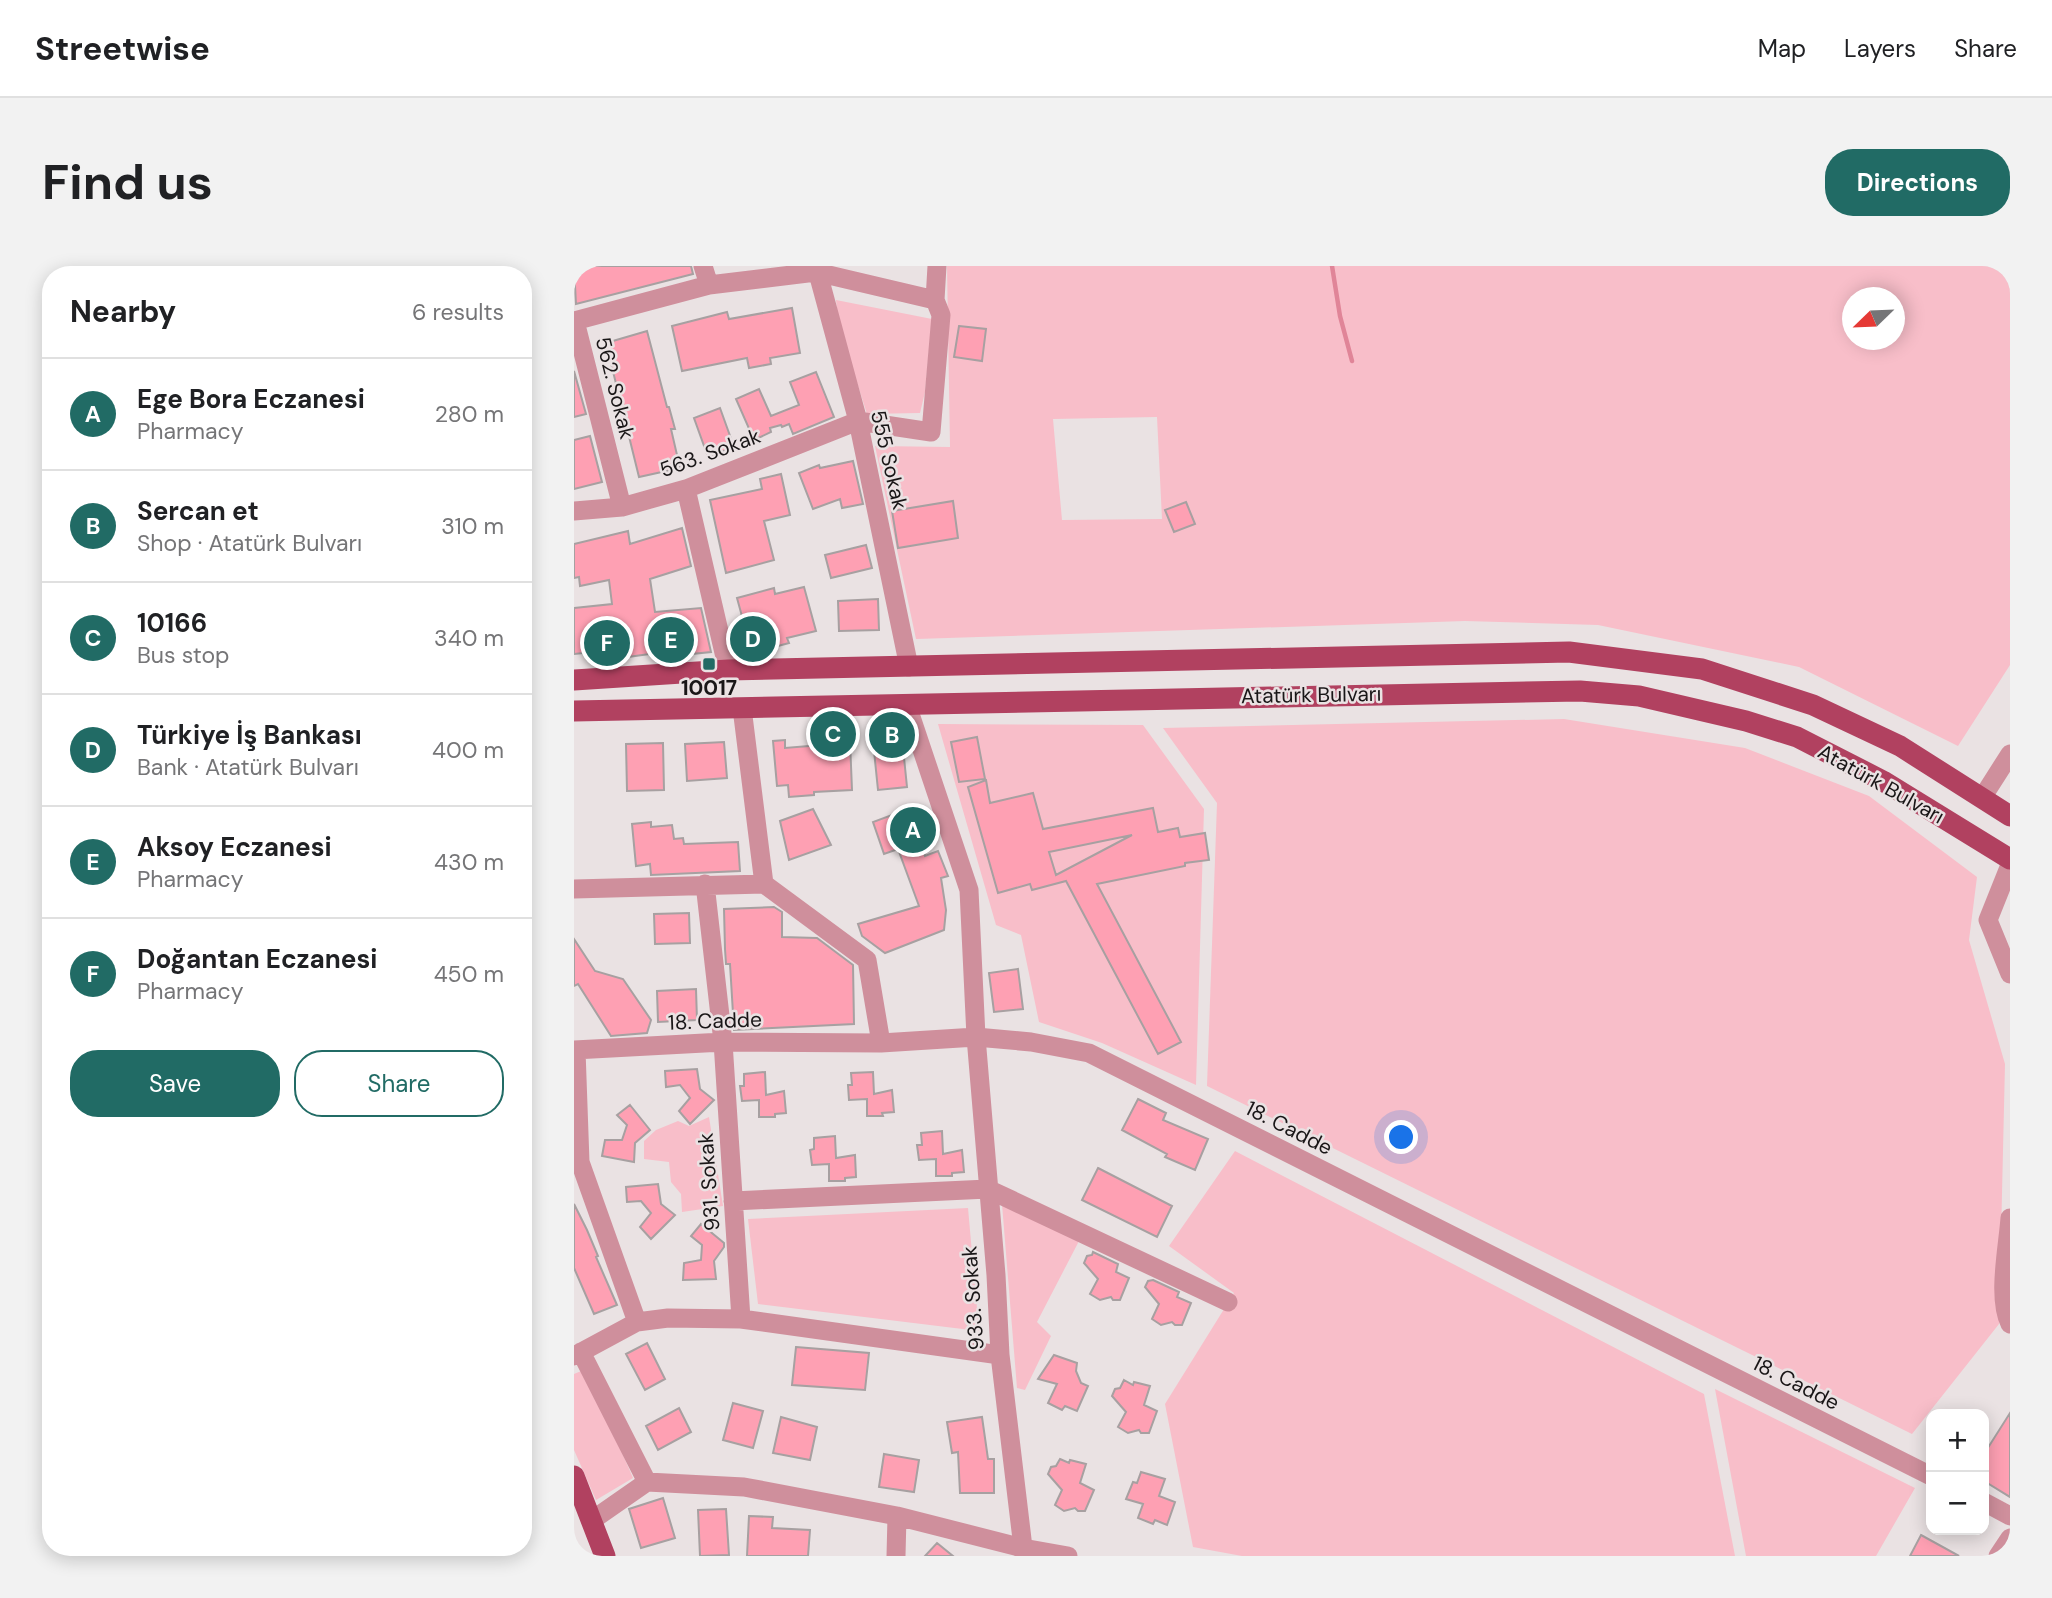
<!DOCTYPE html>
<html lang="en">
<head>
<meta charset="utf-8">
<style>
  :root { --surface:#fff; --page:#f2f2f2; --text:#202124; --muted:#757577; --line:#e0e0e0; --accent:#216b65 }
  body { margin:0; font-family:"DM Sans",sans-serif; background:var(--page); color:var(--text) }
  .controls { position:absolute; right:21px; bottom:21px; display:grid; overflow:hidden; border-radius:14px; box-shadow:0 4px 18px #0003 }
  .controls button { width:63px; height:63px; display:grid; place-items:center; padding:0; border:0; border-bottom:2px solid var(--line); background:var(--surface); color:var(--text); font:35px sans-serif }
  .compass { position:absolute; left:1268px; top:21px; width:63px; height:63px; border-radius:50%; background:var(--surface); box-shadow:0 4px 18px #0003; rotate:247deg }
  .you { position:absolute; left:828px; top:872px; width:24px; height:24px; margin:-18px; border:5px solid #fff; border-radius:50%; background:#1a73e8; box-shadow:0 0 0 10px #1a73e833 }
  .badge { display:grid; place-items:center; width:46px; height:46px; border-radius:50%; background:var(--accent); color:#fff; font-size:23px; font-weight:700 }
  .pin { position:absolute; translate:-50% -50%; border:4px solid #fff; box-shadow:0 2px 7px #0006 }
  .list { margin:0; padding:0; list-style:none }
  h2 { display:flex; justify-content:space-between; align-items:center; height:91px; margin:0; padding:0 28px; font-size:30px }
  h2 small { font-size:23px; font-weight:400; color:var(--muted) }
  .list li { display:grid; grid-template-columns:46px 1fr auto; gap:21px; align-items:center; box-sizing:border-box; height:112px; padding:0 28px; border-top:2px solid var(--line) }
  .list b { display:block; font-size:26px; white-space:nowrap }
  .list p { margin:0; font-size:23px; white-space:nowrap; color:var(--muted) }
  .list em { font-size:23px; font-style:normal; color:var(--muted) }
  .actions { display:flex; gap:14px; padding:21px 28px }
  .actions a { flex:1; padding:16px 0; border:2px solid var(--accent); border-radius:28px; text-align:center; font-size:24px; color:var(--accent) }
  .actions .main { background:var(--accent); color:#fff }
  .map { position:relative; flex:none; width:1436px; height:1290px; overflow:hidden; border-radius:28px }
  header { display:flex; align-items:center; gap:42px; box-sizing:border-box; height:98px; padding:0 35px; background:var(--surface); border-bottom:2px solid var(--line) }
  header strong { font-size:33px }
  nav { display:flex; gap:38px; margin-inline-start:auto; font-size:24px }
  .intro { display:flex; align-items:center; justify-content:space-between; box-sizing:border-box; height:168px; padding:0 42px }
  h1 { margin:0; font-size:49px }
  .button { padding:18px 32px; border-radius:28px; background:var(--accent); color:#fff; font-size:24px; font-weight:700 }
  main { display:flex; gap:42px; padding:0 42px }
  aside { flex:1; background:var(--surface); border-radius:28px; box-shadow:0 4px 18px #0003 }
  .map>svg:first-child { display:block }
</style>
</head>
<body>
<header>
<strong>Streetwise</strong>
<nav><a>Map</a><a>Layers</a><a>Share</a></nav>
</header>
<div class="intro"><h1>Find us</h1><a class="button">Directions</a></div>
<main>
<aside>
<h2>Nearby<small>6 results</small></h2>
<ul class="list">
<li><span class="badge">A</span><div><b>Ege Bora Eczanesi</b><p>Pharmacy</p></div><em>280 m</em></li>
<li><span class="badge">B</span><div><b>Sercan et</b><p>Shop · Atatürk Bulvarı</p></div><em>310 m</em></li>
<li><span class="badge">C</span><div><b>10166</b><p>Bus stop</p></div><em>340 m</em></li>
<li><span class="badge">D</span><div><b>Türkiye İş Bankası</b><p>Bank · Atatürk Bulvarı</p></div><em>400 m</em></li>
<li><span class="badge">E</span><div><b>Aksoy Eczanesi</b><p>Pharmacy</p></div><em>430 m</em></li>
<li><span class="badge">F</span><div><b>Doğantan Eczanesi</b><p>Pharmacy</p></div><em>450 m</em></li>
</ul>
<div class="actions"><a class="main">Save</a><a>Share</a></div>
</aside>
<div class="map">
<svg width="1436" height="1290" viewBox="0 0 1436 1290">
  <rect width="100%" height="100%" fill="#eae2e3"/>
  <!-- green -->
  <path fill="#f8bec9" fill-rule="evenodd" d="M373,0H1436V399L1384,480L1225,401L1024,359L891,355L342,373L301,180L376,181ZM1279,32H1321V74H1279ZM583,151L588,253L488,254L479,153Z
    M262,34L358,53L351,126L346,147L293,148L265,60Z
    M990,453L1171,482L1295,530L1403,611L1395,674L1431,798L1425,1058L1338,1168L633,820L643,537L589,462Z
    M364,458L569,459L630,543L622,819L528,777L465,756L447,669L422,659Z
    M135,851L149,940L108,946L107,928L97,916L95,896L70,893V875L82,864L104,855L115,860Z
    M661,885L1130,1128L1161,1290H668L619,1281L591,1138L660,1027L595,980Z
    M428,938L505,975L463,1056L477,1070L451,1124L443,1122Z
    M394,942L405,1065L184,1038L174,953Z
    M12,1103L59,1212L22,1234L0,1184V1108Z
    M1141,1123L1341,1222L1302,1290H1172Z"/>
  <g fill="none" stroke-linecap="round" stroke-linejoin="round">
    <!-- stream -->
    <path stroke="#e08598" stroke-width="4.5" d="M758,0L766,50L778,95"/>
  </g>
  <!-- building -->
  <path fill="#fea0b3" stroke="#a7a0a1" stroke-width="2" fill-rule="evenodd" d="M0,0H117L119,8L2,38Z
    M218,42L226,87L196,92L197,98L175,102L173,92L108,105L98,60L153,46L155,53Z
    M385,60L412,63L408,95L380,91Z
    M73,65L93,141H95L101,163H97L106,202L65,211L32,77Z
    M0,105L12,148L0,151Z
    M242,106L260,151L219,168L215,158L208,161L207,159L196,162L197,166L180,174L162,133L185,123L197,150L225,139L216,116Z
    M146,142L160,181L134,191L120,152Z
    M16,170L28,216L0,223V174Z
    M279,195L289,238L268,242L266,233L239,243L225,207L245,199L246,202Z
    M207,208L216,249L190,255L200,294L152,307L136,234L188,223L186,213Z
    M379,235L384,272L324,282L318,245Z
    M612,236L621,258L600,266L591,244Z
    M108,262L117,300L76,313L81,346L127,342L137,386L98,390L97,385L39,393L38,384L0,388V342L38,338L35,314L6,320L5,311L0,312V278L54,265L56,278Z
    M292,279L298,302L257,312L251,289Z
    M230,321L242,365L213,372L215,377L178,387L163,332L200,322L201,328Z
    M304,333L305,364L265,365L264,335Z
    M403,471L411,513L385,516L377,476Z
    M328,472L333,521L304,524L299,475Z
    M211,474V482L247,479V476L276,475L278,524L240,526V529L215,531L214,519L203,520L199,475Z
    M150,476L153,512L113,515L111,478Z
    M89,477L90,524L53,525L52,478Z
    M412,514L416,537L459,527L469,563L579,542L584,566L604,562L606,571L631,567L635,594L611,597V600L523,618L607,776L584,788L492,615L458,624L456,618L424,627L394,521ZM558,569L482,609L475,586Z
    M239,543L257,579L215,594L206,555Z
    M334,543L351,590L364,585L374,610L367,612L372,644L370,664L311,687L288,670L284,658L345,640L324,583L310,588L299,556Z
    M77,556V561L98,559L100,573L109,572L110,578L164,576L166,605L77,609L76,598L62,600L58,558Z
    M200,641L208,646V671L243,672L279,699L280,758L160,764L156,698H152L151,683L150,643Z
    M115,647L116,677L81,678L80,648Z
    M0,673L21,705L49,713L77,754L73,767L37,770L4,718L0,720Z
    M444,703L449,743L420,746L415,707Z
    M122,723L123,754L84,756L83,725Z
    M123,803L126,823L140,834L116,858L105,845L116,832L106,819L92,821L91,805Z
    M191,806L192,829L210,825L212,847L201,848V851H185V834L168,835L166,820H170V808Z
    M299,806L300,828L318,824L320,846L308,847L309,850H293V833L275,834L274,819H278L277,807Z
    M564,833L592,847L589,854L634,873L621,904L591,891L593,888L548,864Z
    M56,839L76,864L61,877L60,896L28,890L31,874H48L53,859L43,849Z
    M368,865L369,888L388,884L390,906L378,907V910H362V893L345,894L343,879H348L347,867Z
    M261,870L262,892L281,889L282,911L271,912V915H255V898L238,899L236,884L240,883V872Z
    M524,902L598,940L583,971L508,934Z
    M84,918L87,938L101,949L77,973L66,961L77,947L67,935L53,936L52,921Z
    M0,938L13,964L24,990L22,991L43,1039L20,1048L0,1002Z
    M127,958L150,977V981L140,995L142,1013L109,1014L110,997L127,994L128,979L117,970Z
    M519,986L544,998L542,1006L555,1012L546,1034H539L537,1031L526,1034L516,1028L524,1013L510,997L513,990L518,989Z
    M579,1014L605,1026L603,1031L617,1037L608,1059H601L598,1056L587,1059L578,1053L585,1038L571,1021L574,1015Z
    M73,1077L91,1113L71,1124L52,1088Z
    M222,1081L295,1087L291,1124L218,1119Z
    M480,1089L503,1097L502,1105L507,1117L514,1120L503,1145L491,1140L488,1144L474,1137L483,1118L464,1113Z
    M550,1114L559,1119L560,1116L576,1120L570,1139L583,1145L575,1167H567L565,1164L554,1167L544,1161L552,1146L538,1130L541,1123L546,1122Z
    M159,1137L189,1145L179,1182L149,1174Z
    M105,1142L117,1166L84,1184L72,1160Z
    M1436,1147V1231L1410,1215V1188Z
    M207,1151L243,1161L236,1194L199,1187Z
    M408,1151L414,1193H420V1227H386L384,1186L378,1187L373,1156Z
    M310,1188L345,1194L340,1226L305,1221Z
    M486,1193L495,1197L496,1194L512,1198L506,1217L520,1224L511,1245H504L501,1242L490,1245L481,1239L488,1224L474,1208L477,1201L482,1200Z
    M567,1206L591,1213L585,1230L601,1236L593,1259L581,1254L579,1258L564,1252L569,1238L552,1233L559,1216L563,1217Z
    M89,1232L101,1272L67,1282L55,1243Z
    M152,1243L155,1289L126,1290L124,1244Z
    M175,1250L199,1251L198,1262L236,1264L234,1290H173Z
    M1347,1269L1385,1290H1336Z
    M363,1277L379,1290H351Z"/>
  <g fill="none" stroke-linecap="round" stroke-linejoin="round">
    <!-- minor -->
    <path stroke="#cf8f9c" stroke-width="19" d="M129,0L135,19
      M242,0L284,155L335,401
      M0,55L135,19L242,6L361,34
      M1,55L48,241
      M112,223L154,404
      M0,245L48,241L112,223L284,155L357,166L367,49L361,34L363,0
      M333,439L395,624L402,771L422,1009L426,1089L450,1290
      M168,442L190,618
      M1408,532L1436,488
      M1436,599L1414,654L1436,708
      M131,618L149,776L167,1053
      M0,623L190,618L293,694L307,777
      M0,784L149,776L307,777L402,771L457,776L515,787L1357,1210
      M2,784L6,896L63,1056
      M159,935L414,923L654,1036
      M1436,952C1434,981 1423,1032 1436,1058
      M7,1086L73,1216
      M0,1090L63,1056L94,1052L167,1053L426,1089
      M1410,1236L1436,1250
      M17,1255L73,1216L170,1221L323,1250L449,1282L494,1290
      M322,1290L323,1250
      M1424,1290L1436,1272"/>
    <!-- major -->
    <path stroke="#b14160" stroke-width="21" d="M0,414L154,404L995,386L1128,403L1239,439L1326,480L1436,550
      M0,445L1006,425L1065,430L1172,455L1223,471L1309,515L1436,593
      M0,1210L31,1290"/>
  </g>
  <!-- markers -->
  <rect fill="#216b65" stroke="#eae2e3" stroke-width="2.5" x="128" y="391" width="14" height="14" rx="3.5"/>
  <g text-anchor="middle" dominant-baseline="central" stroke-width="5" stroke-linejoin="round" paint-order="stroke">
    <!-- street labels -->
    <g font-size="21" fill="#191617" stroke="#eae2e3">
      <text transform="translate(41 122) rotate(76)">562. Sokak</text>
      <text transform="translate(136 187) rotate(-20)">563. Sokak</text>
      <text transform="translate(315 194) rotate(77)">555 Sokak</text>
      <text transform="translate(737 429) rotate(-1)">Atatürk Bulvarı</text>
      <text transform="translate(1307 518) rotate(29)">Atatürk Bulvarı</text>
      <text transform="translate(141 755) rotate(-2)">18. Cadde</text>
      <text transform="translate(715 862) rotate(27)">18. Cadde</text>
      <text transform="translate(135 916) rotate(-94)">931. Sokak</text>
      <text transform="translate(399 1032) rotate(-94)">933. Sokak</text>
      <text transform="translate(1222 1117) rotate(27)">18. Cadde</text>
    </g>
    <!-- poi labels -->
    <g font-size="21" font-weight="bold" fill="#191617" stroke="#eae2e3">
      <text x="135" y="422">10017</text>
    </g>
  </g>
</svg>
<div class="controls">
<button>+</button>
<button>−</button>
</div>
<svg class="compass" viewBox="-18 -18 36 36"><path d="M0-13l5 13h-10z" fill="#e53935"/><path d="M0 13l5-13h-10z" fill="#757577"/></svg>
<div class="you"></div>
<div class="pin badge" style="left:339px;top:564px">A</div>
<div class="pin badge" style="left:318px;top:469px">B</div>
<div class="pin badge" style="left:259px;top:468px">C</div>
<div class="pin badge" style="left:179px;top:373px">D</div>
<div class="pin badge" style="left:97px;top:374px">E</div>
<div class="pin badge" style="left:33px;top:377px">F</div>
</div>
</main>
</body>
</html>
